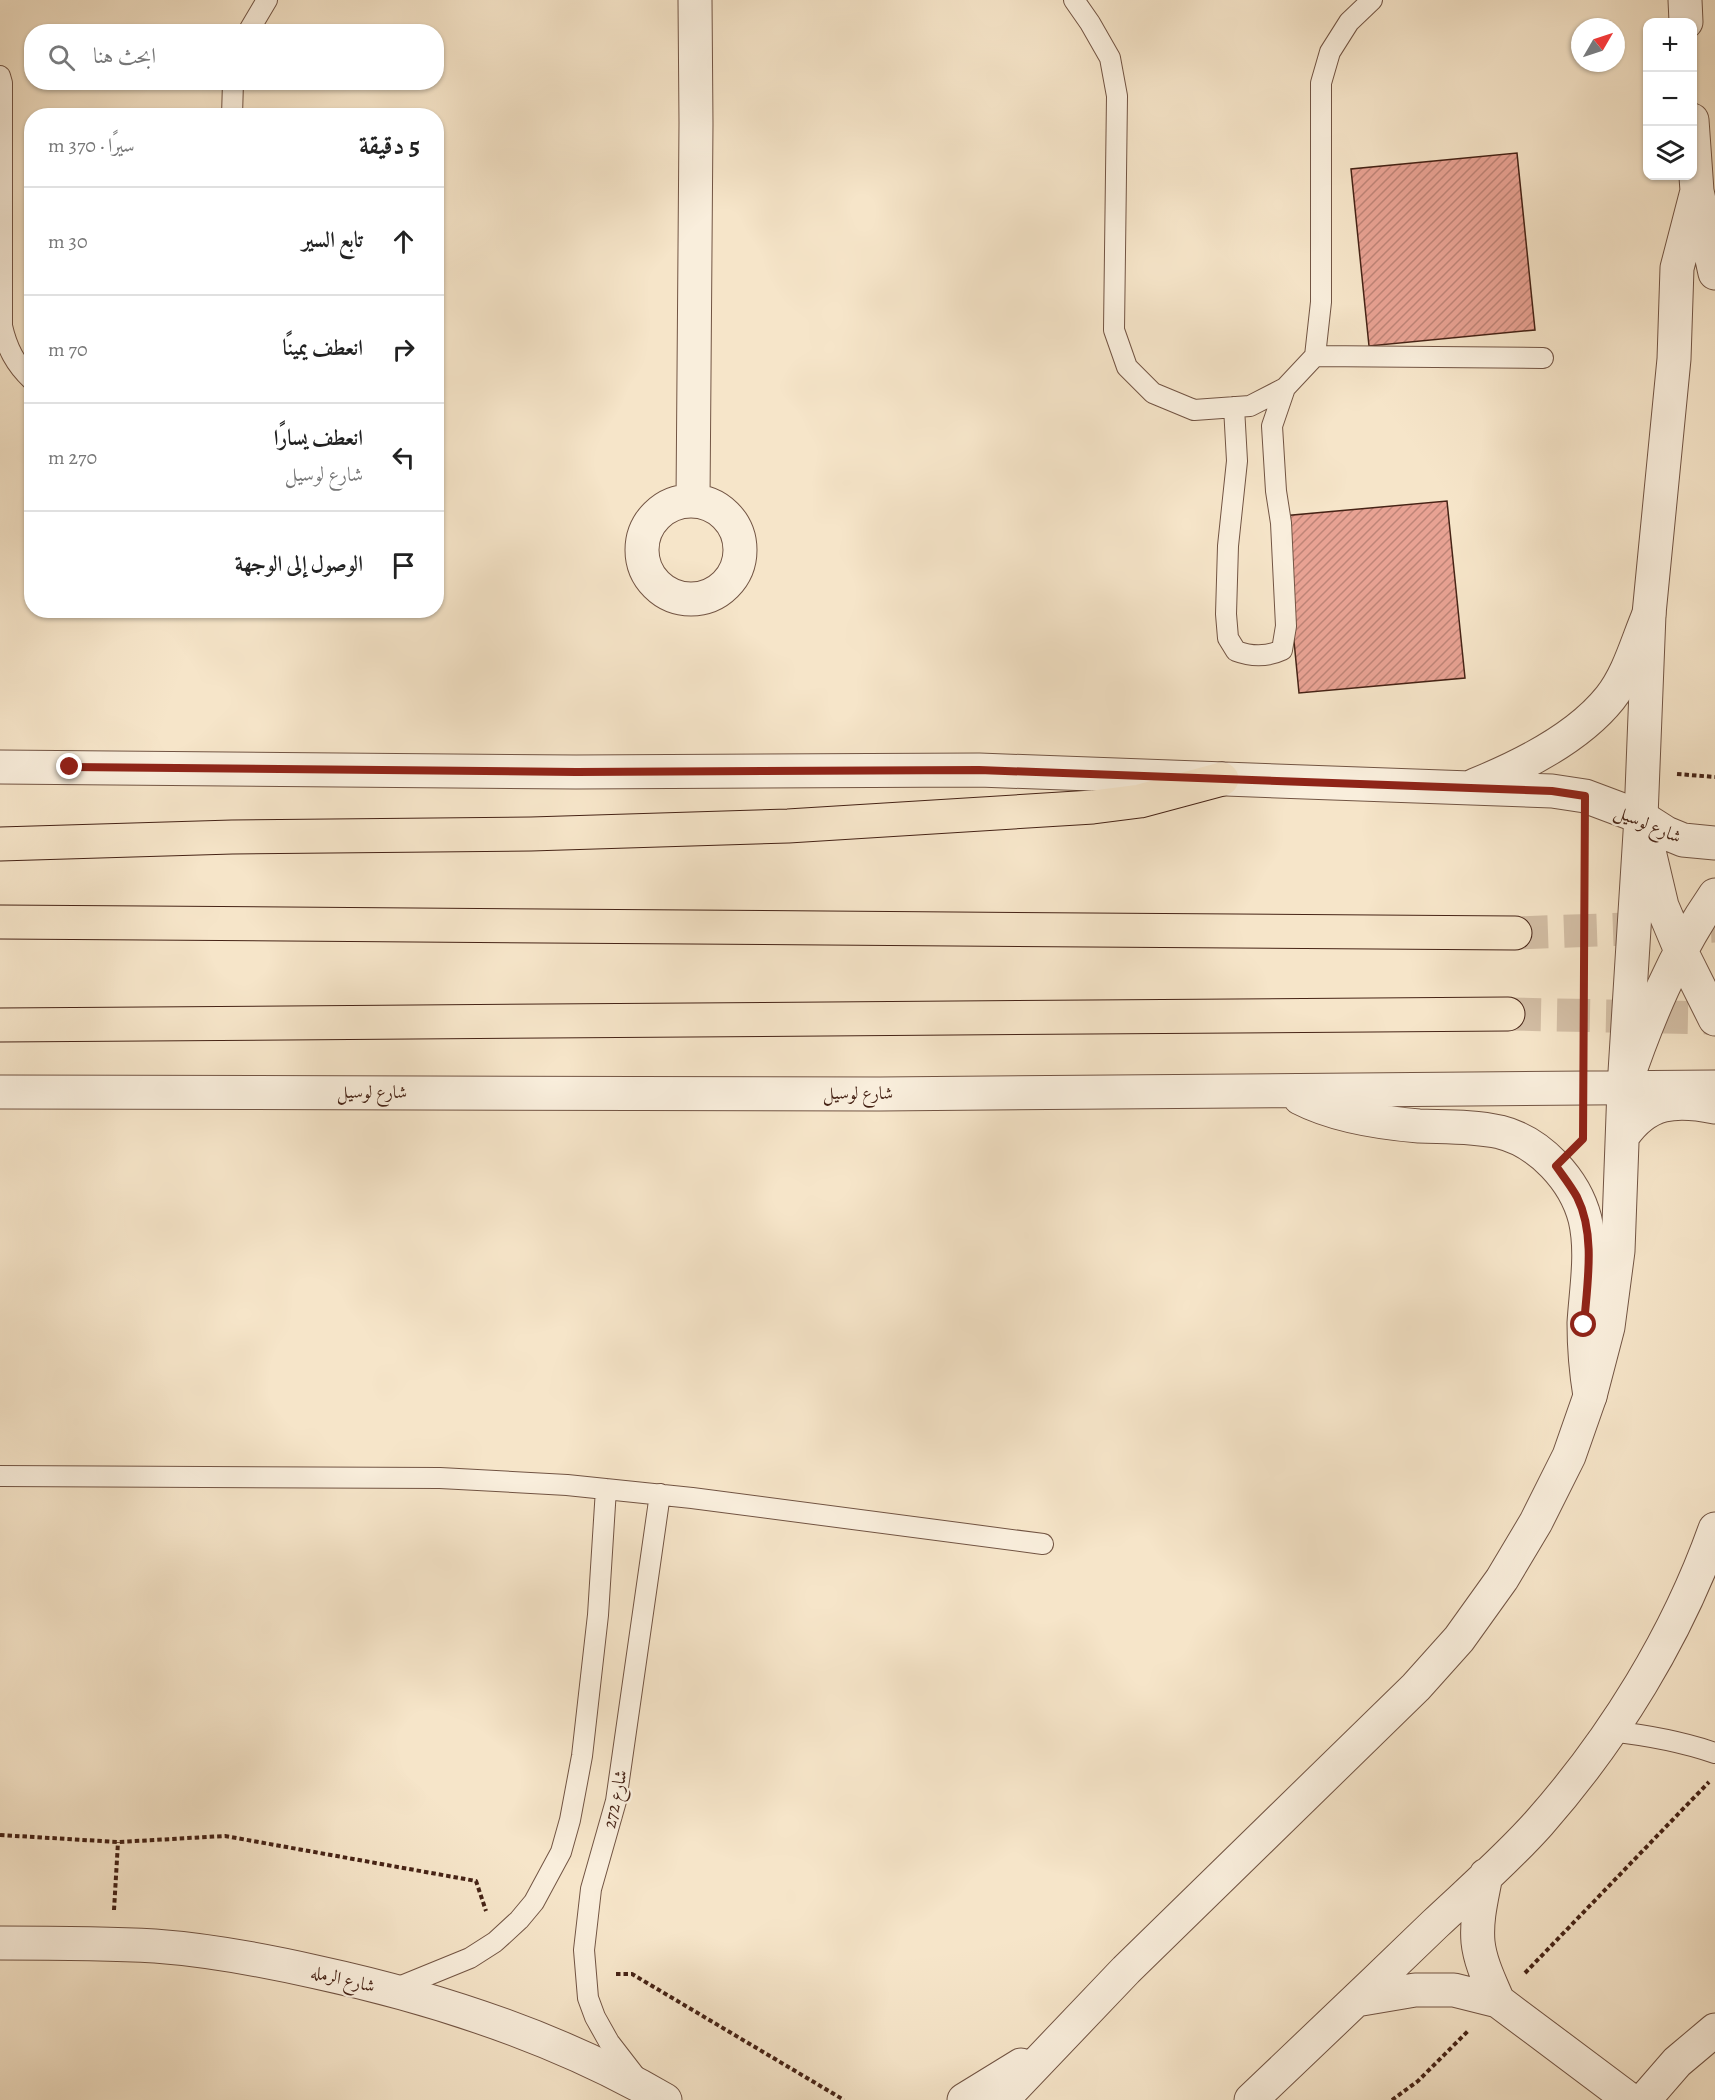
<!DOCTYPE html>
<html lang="ar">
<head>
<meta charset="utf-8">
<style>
  :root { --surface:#fff; --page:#f2f2f2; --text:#222; --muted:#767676; --line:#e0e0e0 }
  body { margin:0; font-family:Alegreya,Amiri,serif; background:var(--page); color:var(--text); direction:rtl }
  .controls { position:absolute; right:18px; top:18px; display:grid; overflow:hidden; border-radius:12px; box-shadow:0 2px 4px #0004 }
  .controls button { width:54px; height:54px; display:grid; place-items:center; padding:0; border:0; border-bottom:2px solid var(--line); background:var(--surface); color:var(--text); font:30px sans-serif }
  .compass { position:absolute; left:1571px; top:18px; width:54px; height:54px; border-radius:50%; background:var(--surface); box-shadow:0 2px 4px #0004; rotate:51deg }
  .stop { position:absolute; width:18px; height:18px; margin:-14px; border:4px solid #8f2418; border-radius:50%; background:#fff }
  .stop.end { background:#8f2418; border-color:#fff; box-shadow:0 2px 6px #0008 }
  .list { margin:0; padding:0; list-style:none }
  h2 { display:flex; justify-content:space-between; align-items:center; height:78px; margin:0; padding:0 24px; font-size:26px }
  h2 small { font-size:20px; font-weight:400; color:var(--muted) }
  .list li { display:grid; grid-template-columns:39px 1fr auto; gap:18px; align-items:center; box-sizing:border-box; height:108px; padding:0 24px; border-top:2px solid var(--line) }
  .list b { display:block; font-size:22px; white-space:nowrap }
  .list p { margin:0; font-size:20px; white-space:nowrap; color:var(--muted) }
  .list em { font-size:20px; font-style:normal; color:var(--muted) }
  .icon { flex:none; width:33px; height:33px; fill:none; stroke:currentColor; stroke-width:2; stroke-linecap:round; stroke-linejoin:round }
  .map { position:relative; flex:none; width:1715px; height:2100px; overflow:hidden; direction:ltr }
  .search { position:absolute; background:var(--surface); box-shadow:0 2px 4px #0004; left:24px; top:24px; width:420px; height:66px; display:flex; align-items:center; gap:15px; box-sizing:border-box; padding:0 21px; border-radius:24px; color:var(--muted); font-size:22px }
  .panel { position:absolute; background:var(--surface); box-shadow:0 2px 4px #0004; left:24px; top:108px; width:420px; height:510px; border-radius:24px; direction:rtl }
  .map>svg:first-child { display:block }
</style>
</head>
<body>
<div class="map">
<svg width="1715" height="2100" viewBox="0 0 1715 2100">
  <defs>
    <pattern id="building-hatch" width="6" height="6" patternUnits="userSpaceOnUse" patternTransform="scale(1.5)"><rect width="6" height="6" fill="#e8a293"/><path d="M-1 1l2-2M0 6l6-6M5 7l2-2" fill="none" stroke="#be8477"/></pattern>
  </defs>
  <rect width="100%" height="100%" fill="#f6e5c9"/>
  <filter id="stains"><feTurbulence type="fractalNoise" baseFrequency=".00333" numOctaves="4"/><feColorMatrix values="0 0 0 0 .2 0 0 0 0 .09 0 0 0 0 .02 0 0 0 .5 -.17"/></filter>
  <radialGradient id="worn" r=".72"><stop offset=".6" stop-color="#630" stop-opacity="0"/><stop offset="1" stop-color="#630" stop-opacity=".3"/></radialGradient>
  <!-- building -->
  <path fill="url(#building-hatch)" stroke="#462316" stroke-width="1.5" d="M1517,153L1535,330L1369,346L1351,169Z
    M1447,501L1465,678L1299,693L1282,516Z"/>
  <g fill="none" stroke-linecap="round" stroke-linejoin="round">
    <!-- trunk-tunnel -->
    <path stroke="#d3bea5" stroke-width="33" stroke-dasharray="33 16" stroke-linecap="butt" d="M1515,933L1715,926
      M1508,1014L1715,1018"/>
    <!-- service casing -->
    <g stroke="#725443" stroke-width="22">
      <path id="service" d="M1074,0L1090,23L1110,58L1117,96L1114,330L1127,367L1153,393L1194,410L1250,406L1285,388L1315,356L1321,302V83L1330,52L1349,22L1372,0
        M248,32L267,0
        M0,76L2,83V326C7,348 15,364 32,380
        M232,116L233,82
        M1315,356L1543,358
        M1234,407L1237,461L1228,546L1226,614L1228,638L1236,651C1252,657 1267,657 1282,650L1286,626L1281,523L1276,491L1272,426L1285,388
        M0,1476L440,1478L567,1485L692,1498L1043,1544
        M1609,1731C1646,1735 1680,1741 1715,1753
        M394,1989L470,1958L495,1942L519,1920L534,1902L561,1852L570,1820L582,1756L598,1615L606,1489
        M636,2077L609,2042L595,2017L588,1998L584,1950L591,1889L616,1801L660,1494"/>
    </g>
    <!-- minor casing -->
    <g stroke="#725443" stroke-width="35">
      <path id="minor" d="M1685,0L1686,22
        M1692,120L1697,191L1715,273
        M693,500L696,123L695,0
        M642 550a49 49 0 1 1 98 0a49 49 0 1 1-98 0Z
        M1623,1136C1647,1101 1675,1099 1715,1107
        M1486,1875C1482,1897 1476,1919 1478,1942C1480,1962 1490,1982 1498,2001
        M0,1943C51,1943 103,1943 155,1946C209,1950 263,1960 316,1972C436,1998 559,2038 665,2100
        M1356,2000L1415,1990H1454L1498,2001L1630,2100
        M964,2100L1021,2065
        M1002,2100L1126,1970L1416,1687L1459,1639L1502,1579L1536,1522L1569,1456L1590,1396L1608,1327L1618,1251L1624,1088L1641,817L1649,614L1674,359L1677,268L1697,191
        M1251,2100C1313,2041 1374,1983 1435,1924C1470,1891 1507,1859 1539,1823C1614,1738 1677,1636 1715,1529
        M1644,2100L1677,2062L1715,2030"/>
    </g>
    <!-- tertiary casing -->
    <g stroke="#725443" stroke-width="35">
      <path id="tertiary" d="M0,767L576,772L979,770L1552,791L1585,796L1641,817L1666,833L1683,840L1715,843
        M1475,785C1522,766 1578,738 1610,698C1629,674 1637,642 1649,614
        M1641,817L1662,906L1681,951L1715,1019
        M1624,1088C1647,1020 1674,954 1715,895
        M0,1092L880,1094L1715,1087
        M1300,1098C1333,1115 1382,1123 1419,1126C1446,1127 1473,1126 1500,1132C1540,1142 1575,1180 1585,1219C1593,1253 1586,1289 1584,1323C1584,1348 1586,1372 1590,1396"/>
    </g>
    <!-- trunk casing -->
    <g stroke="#462316" stroke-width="35">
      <path id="trunk" d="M0,844L232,837L531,834L788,826L1093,807L1140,801L1222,779
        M0,922L1515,933
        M0,1025L1508,1014"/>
    </g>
    <!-- path -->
    <path stroke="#462316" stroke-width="4" stroke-dasharray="4.5 3" stroke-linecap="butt" d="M1677,774L1715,777
      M1583,1053L1585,833
      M1582,1140L1583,1124
      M0,1835L118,1842L225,1836L476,1881L486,1911
      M114,1910L118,1842
      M1525,1973L1709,1782
      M616,1974H632L844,2100
      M1392,2100L1418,2081L1469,2030"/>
    <!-- service -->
    <use href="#service" stroke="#f9eedc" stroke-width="20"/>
    <!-- minor -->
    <use href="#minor" stroke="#f9eedc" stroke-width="33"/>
    <!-- tertiary -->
    <use href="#tertiary" stroke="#f9eedc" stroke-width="33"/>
    <!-- trunk -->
    <use href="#trunk" stroke="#f6e5c9" stroke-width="33"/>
  </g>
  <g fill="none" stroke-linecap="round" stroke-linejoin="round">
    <!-- route -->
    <path stroke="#8f2418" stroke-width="8" d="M70,767L576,772L979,770L1552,791L1585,796L1583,1139L1556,1166C1563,1176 1571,1186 1577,1197C1596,1235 1587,1284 1584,1325"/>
  </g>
  <g text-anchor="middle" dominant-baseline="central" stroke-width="4.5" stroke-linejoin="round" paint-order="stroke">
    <!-- street labels -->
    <g font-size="18" fill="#462316" stroke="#f9eedc">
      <text transform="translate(1648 824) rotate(23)">شارع لوسيل</text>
      <text x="372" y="1092">شارع لوسيل</text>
      <text x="858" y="1093">شارع لوسيل</text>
      <text transform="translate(615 1799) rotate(-78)">شارع 272</text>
      <text transform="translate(343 1979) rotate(13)">شارع الرمله</text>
    </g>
  </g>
  <rect width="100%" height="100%" filter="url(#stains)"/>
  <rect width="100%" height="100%" fill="url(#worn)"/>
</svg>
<div class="controls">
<button>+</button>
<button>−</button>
<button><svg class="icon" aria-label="layers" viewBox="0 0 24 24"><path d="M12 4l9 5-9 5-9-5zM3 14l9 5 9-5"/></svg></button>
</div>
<svg class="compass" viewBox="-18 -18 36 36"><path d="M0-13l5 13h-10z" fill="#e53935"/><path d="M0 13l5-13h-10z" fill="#767676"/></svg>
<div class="stop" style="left:1584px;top:1325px"></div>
<div class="stop end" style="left:70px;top:767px"></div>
<div class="search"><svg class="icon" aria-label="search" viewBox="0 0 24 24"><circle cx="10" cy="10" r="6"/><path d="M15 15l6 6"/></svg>ابحث هنا</div>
<section class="panel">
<h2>5 دقيقة<small>سيرًا · 370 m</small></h2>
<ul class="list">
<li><svg class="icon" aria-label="ahead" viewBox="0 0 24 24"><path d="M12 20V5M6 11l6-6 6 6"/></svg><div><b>تابع السير</b></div><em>30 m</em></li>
<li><svg class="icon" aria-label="right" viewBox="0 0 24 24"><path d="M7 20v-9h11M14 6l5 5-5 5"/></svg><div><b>انعطف يمينًا</b></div><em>70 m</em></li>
<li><svg class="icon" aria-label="left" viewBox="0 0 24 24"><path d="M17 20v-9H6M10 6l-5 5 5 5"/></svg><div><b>انعطف يسارًا</b><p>شارع لوسيل</p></div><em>270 m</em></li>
<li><svg class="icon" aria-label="arrive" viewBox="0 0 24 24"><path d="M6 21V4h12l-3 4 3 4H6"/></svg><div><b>الوصول إلى الوجهة</b></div></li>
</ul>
</section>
</div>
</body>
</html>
